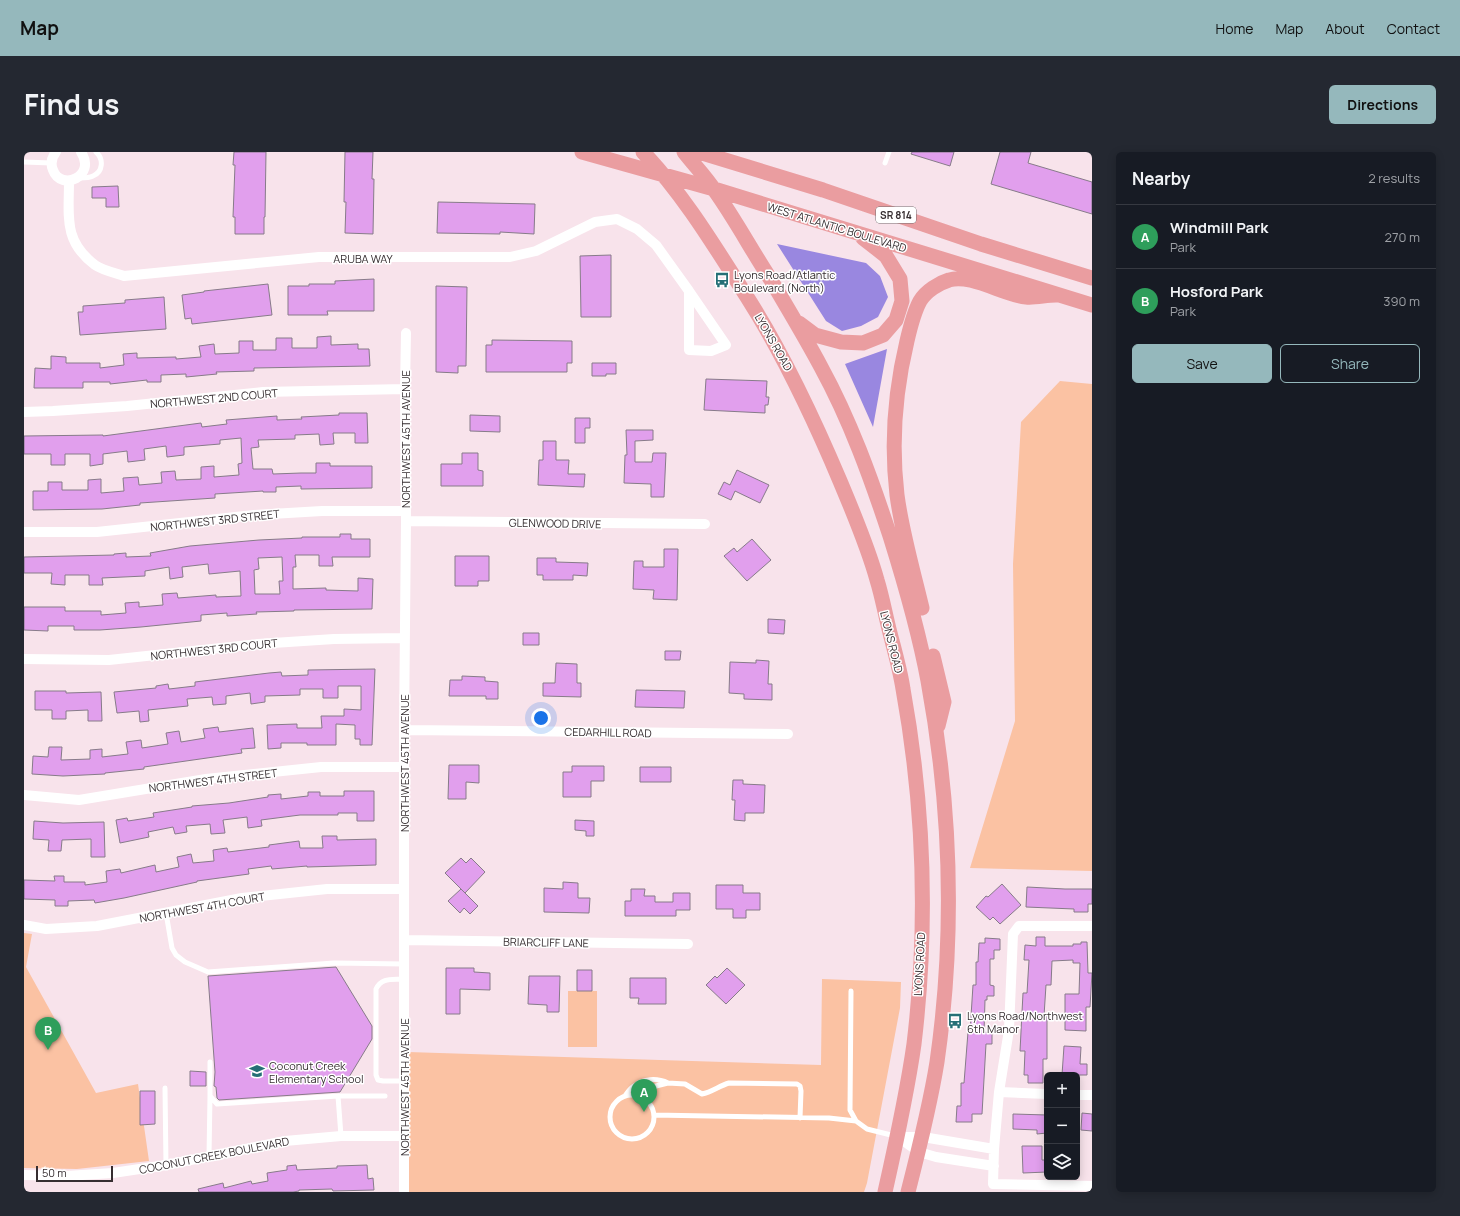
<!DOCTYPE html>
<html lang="en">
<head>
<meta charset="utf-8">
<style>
  :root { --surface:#171b24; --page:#242831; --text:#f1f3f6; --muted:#9ea1a6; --line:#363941; --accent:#95b8bc }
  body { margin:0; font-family:Manrope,sans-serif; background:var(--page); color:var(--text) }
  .controls { position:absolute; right:12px; bottom:12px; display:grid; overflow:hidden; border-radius:6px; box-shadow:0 2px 10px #0003 }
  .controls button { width:36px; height:36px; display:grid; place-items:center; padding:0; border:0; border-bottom:1px solid var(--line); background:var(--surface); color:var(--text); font:20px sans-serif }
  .scale { position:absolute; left:12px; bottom:10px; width:77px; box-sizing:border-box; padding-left:4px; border:2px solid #362e31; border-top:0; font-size:11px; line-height:14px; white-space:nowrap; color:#362e31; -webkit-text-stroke:3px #fff; paint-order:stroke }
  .you { position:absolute; left:517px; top:566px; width:14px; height:14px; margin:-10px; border:3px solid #fff; border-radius:50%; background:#1a73e8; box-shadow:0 0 0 6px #1a73e833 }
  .badge { display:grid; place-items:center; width:26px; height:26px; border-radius:50%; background:var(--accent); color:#fff; font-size:13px; font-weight:700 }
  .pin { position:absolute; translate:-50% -33px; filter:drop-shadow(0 1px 2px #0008) }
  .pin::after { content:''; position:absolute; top:21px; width:14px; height:12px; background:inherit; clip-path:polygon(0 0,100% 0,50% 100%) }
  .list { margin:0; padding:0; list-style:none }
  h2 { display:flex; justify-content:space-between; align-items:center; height:52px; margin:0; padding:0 16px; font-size:17px }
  h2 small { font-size:13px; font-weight:400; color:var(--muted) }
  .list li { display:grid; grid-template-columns:26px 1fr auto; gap:12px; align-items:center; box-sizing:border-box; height:64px; padding:0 16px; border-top:1px solid var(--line) }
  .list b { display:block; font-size:15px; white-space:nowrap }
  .list p { margin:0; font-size:13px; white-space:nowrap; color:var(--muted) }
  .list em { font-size:13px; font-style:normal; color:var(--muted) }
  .actions { display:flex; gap:8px; padding:12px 16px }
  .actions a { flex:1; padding:9px 0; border:1px solid var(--accent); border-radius:6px; text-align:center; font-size:14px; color:var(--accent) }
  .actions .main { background:var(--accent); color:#111 }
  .icon { flex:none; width:22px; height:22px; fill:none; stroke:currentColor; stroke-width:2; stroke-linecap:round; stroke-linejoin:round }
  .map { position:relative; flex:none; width:1068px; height:1040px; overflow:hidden; border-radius:6px }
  header { display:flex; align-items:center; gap:24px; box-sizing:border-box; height:56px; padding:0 20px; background:var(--accent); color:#111 }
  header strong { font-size:19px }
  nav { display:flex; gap:22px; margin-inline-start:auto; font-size:14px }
  .intro { display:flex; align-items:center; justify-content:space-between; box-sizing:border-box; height:96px; padding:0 24px }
  h1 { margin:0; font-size:28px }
  .button { padding:10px 18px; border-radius:6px; background:var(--accent); color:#111; font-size:14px; font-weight:700 }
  main { display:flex; gap:24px; padding:0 24px }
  aside { flex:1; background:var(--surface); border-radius:6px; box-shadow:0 2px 10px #0003 }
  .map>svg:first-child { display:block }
</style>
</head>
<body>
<header>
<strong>Map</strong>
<nav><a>Home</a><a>Map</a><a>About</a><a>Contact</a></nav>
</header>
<div class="intro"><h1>Find us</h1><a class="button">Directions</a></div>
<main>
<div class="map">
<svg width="1068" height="1040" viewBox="0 0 1068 1040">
  <rect width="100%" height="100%" fill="#f8e3eb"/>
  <!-- green -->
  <path fill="#fbc2a3" d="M1036,229L1068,232V719L946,716L991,569L989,412L997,270Z
    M0,781L8,782L2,815L72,941L114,932L125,1009L53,1017L0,1016Z
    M798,827L877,830L876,856L843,1031L840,1040H385L384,900L797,913Z
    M544,839H573V895H544Z"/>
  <!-- water -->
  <path fill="#9987e0" d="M753,92L842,111L856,124L864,145L854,165L837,174L818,179L802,169Z
    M863,197L849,275L821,212Z"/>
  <!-- building -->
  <path fill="#e19fed" stroke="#877b89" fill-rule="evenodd" d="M210,0H242L241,65H240V82H211V65H209L211,13H209Z
    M321,0H349L348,27H350L349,82L321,81L322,50H320Z
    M888,0H930L926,14L887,2Z
    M976,0H1007L1004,11L1068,30V62L967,32Z
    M94,34L95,55H82V46H68V35Z
    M414,50L511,52L510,82L476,80V82L413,81Z
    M587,103V165H557L556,104Z
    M350,127V159H303L304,163H264V134H285V132H311V129Z
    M244,132L248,163L168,172L167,166L161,167L158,143L180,140V139Z
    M412,134L443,135L442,214H434V221L412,220Z
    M140,145L142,177L56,183L54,160H59V154L101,151V148Z
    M307,184V193L334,192V197H345L346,214L230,216V219L192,220L193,222L162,225V222L137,223V230H123V228L86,232V230H59V236H10L11,216L27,217V204L42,205V211H76V216L100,213L99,202L113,201V206L152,205V207L177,205L175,194L190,192L191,202L215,201V189H229V198H252V186H268V196H293V185Z
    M468,188L548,189V211H543V220H462V193H468Z
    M568,211H592V222H582V224H568Z
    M682,227L743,229L742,245H745L744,253H741V261L680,258Z
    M315,261H343L344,291H331V281H309L310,292L296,293L295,282L271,283V287L234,288L235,295L227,296L229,317H248L249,322L277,321H292V311H306V314H348V336L277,337V334L252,335V340H239V339L191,342V346L116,351V353L78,357L9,358V339H24V330H38V338H64V328L77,327V341L100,339L99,326L114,325L115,333L138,331L137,320L151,319L152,328L177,327V315L190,314V325L215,323L214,312L218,311L217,286L196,288V292L160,295V303L143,305L142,294L120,297L121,308L104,310L103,299L79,302V312L66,314V302H41V313H27V302H0V284L79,283V284L177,271L178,275L203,272L202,268L253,264V268L278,267L277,265L315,263Z
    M446,263L476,264V280L446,279Z
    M551,266H566V276H561V291H551Z
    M602,278H629V288L611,289V310H628L629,301H642L640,345H627V332L600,331L601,303H603Z
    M519,289H532V308H545L544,322H561L560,335L514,333L515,308H519Z
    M438,301H454V318L459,319V334H417V312H438Z
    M713,318L745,333L736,351L711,339L707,348L694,342L700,330L706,333Z
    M316,382H327V387H346V405H308L309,414H295V403H271L272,415H269V437L302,436V438L334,439V426L349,427L348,457L270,458V459L232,460L233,462L203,464V461L177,463V469L117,475L76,478H50V474H24V479L0,478V455H41V459H77V463L102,461L101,451L115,450V455L139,453L138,442L153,441L154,446L192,443V445L217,444L216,419L185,422L184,412L158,415L159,425L146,427L145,415L121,419V424L78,426L79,433H65V423H41V433L27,432L28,421H0V405L90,403V402L102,401V405L127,404L126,401L166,394L235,388L278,386V385H316ZM258,405L259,429H255L256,442H231L230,418L235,417L234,406Z
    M728,387L747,408L723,429L700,404L710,396L713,400Z
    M640,397H654L653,448L629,447L630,438L609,437L610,409H619V415H640Z
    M431,404H465V429H454V434H431Z
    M513,406H532V410L564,411L563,424L549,423V428H519V423H513Z
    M744,467L761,468L760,482L744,481Z
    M499,481H515V493H499Z
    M641,499H657L656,508H641Z
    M732,508L745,509L744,532H748V548L720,547V542L705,541L706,510L732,511Z
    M532,511L553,512V531H557V545L519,544V531H531Z
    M351,517L348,593H336V587H331V573L312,572V593H283V591H257V596L244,597L243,573L273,572V576H298L297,564H320V557L337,558V534H314V546H299V537H276V543L241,544V550L227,552L226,541L202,544V552L189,553L188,545L163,547L164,554L124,558L125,569L116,570L115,559L93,561L90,540L132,536V534L144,532L145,537L171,534V530L245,521L257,520L258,524L284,523V518Z
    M438,524L461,525V529L474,530V547H462V544H425L426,528H438Z
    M612,538L661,539L660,556L611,555Z
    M11,539H42V541L77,540L78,569H64V558L42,559V567H28V558H11Z
    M194,575L195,580L229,576L231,596L217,597L218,601L120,615V617L81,621V622L39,624L8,622L9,604L24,605L25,595H38L37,608L66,607V598L78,597V605L104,602L102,590L117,588L118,596L144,592L142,581L155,579L157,590L181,586L179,577Z
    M425,613H455V631L442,630V647H424Z
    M548,614H580V629H567V645H539V620H548Z
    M616,615H647V630H616Z
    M709,628H719V632L741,633L740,661H721V669L710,668L711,648H708Z
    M320,639H350V669H333V661H314V663H276L237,668L238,674L224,676L223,665L199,668L201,681L187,682L186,672L162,674L163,680L151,682L149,675L124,680L125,685L96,691L92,668L103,666L104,669L130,665L129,661L168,655V654L205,651L244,645V643L257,642V647L284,644V640H296V644H320Z
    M551,668L570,669V684H562V679L551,678Z
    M10,669L39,671L80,670L81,705H67V687L38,688L37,699H24L25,688L9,687Z
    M298,684H313V688L352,687V713L283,715V714L248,717L247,714L224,717L225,722L173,729V730L100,746L71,751L70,748L44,749V754H31V748L0,747V728L31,729L30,724H40V730H61V733L83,730L82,719L96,717L97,721L131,713L132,720L155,715L153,705L167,702L169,711L190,709L189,698L203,696L204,700L245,695V693L275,689L276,696H299Z
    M437,706L442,711L447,706L461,720L441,741L421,721Z
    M539,730L554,731V746H566L565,761L520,760V736L539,737Z
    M978,732L997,753L976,772L969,765L966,768L952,755L962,744L964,745Z
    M692,733H719V741H736V758H722V766H709V757H692Z
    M1003,735L1041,737H1068V752H1064V760H1050V757L1002,755Z
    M437,737L454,754L446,762L440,756L436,761L424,749Z
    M607,737H621L620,744H631V750H649V741H666V758H652V764H601V749H607Z
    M1012,785H1021V794H1049V792H1057V790H1063L1064,821H1068L1066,855H1062V879L1041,878V842H1055L1056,811H1049V808L1028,809L1027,833H1022L1020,864H1023V907H1019V931H1004V923H1000L1001,899H996L999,841H1003L1005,808H1000L1001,793L1012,794Z
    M961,786L976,787V798H970V807H966V833L970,834V844H963V848H961L960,880L968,881V892H962L958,962H948V970H932L933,954H937V931H940L944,880H946L949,833H952V810H954L955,791H961Z
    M312,815L348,874V887L316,940L195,948L193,946L192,935L190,934L191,920L184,824Z
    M422,816H450V820L466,821V838L436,837V862H422Z
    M703,816L721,833L702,852L682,833L691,824L693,826Z
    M553,818H568V839H553Z
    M505,824H536L535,860H523V853L504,852Z
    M606,826H642V852H614L615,846H606Z
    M1040,894L1057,895L1056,912H1063V923H1038Z
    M166,919L182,920V934H166Z
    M116,939H131V972L116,973Z
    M1058,961L1068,962V979L1057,978Z
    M989,962L1023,963V981L1013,982V978L989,977Z
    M998,994H1018V1008H1023V1020L999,1021Z
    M272,1013L273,1018L313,1016V1014L343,1013L344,1027L349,1026L350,1038L309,1039L308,1037L275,1038V1039L269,1040H175L174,1037L199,1031L200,1036L227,1029L228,1032L244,1029L243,1021L263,1018V1014Z"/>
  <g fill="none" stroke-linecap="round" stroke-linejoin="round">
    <!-- service -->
    <path stroke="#fff" stroke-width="5" d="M0,10L27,11
      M861,11L865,0
      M56,26C60,26 65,26 69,24C79,20 80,7 72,0
      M142,761L148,796L152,803L161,810L184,820L310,811L380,812
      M380,827C368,828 358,825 352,837V923L354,928L359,929H380
      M827,839L826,958L832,969
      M141,936L142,1013
      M586 965a22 22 0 1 1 44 0a22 22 0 1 1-44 0Z
      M186,944V910
      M314,944L317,984
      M601,944C604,940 606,936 610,934C619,926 634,926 644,931
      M620,946L632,934L644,931L661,932L678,942C688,940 695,934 705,931L773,932L776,934L777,939L776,966
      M630,963L805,966L832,969L843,977L871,984
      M185,1004L186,944L193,952L314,944H361"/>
    <!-- minor -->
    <path stroke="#fff" stroke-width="10" d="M32,0C28,5 26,11 29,18C37,40 73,24 57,0
      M45,29C45,64 39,89 71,113C78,118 91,121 100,124L295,105H486L512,99L571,70L593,67L613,77L632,93L665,139V198L687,199L702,193L665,139
      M0,260L29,259L103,254L239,240L381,237
      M382,369L681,372
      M0,380H73L230,363L298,359H382
      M0,507L85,508L234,492L310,487L380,486
      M380,578L764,582
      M0,643L55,648L182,627L297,615H380
      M0,773L22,777L73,774L218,746L303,737H380
      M1068,774H995L989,782L985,878L975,940L970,997L969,1032L1068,1034
      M380,788L664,792
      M975,940L1023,942
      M1053,943H1068
      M874,985L895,1000L912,1005L970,1014
      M874,985H899L970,997
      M0,1023L42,1024L89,1021L142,1013L261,989L317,984H380
      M380,1040V578L382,369L381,237L382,181"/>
    <!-- primary -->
    <path stroke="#ea9da0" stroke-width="15" d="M558,0L690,37L1068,153
      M619,0C660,43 691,95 723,145C760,203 789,265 816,329C829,360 844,395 853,428C858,444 861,461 865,477C870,497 876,517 879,537C900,653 904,775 890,892C883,942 872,991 861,1040
      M660,0C670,13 682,25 691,39C711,67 728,99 747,128C764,157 781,185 797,215C826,268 847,326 866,384C881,432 895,480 904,529C927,654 931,784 913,910C906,954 895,997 884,1040
      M675,0L799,38L957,92L1068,126
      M775,171L791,183L817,190L839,191L859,183L872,168L878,149L876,127L862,104L839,86
      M898,456C889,418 878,381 873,343C867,292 871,239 883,189C886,176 890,160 896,149C902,139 915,131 925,128C946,121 980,143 1002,145C1011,146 1022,143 1032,143
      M909,504L920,550L914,574"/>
  </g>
  <!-- icons -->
  <defs>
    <g id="bus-bare" transform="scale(1.2)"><path d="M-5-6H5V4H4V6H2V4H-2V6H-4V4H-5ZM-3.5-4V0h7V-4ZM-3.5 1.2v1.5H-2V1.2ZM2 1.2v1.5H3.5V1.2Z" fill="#256f76" stroke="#fff" stroke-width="2.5" paint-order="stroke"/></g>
    <g id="school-bare" transform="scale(1.2)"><path d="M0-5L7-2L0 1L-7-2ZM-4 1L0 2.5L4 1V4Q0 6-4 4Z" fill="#256f76" stroke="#fff" stroke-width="2.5" paint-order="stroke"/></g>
  </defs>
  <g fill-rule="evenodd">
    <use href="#bus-bare" x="698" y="128"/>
    <use href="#bus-bare" x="931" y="869"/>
    <use href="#school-bare" x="233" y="919"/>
  </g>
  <g text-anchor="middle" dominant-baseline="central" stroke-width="3" stroke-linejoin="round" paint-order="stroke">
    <!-- shield labels -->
    <rect fill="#fff" stroke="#726d6f" stroke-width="1" x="852" y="55" width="40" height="16" rx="3"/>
    <g font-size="10" font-weight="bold" fill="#362e31">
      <text x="872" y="63">SR 814</text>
    </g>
    <!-- street labels -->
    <g font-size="11" fill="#362e31" stroke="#fff">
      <text transform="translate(813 75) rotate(17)">WEST ATLANTIC BOULEVARD</text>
      <text x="339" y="106">ARUBA WAY</text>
      <text transform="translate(750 190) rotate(60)">LYONS ROAD</text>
      <text transform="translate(190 246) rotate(-5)">NORTHWEST 2ND COURT</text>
      <text transform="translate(381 287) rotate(-90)">NORTHWEST 45TH AVENUE</text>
      <text transform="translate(191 368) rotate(-6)">NORTHWEST 3RD STREET</text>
      <text transform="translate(531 371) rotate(1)">GLENWOOD DRIVE</text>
      <text transform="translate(868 490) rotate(76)">LYONS ROAD</text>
      <text transform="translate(190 497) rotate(-6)">NORTHWEST 3RD COURT</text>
      <text transform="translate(584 580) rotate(1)">CEDARHILL ROAD</text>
      <text transform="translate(380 611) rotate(-90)">NORTHWEST 45TH AVENUE</text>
      <text transform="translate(189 628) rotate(-7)">NORTHWEST 4TH STREET</text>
      <text transform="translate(178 755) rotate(-10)">NORTHWEST 4TH COURT</text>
      <text transform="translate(522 790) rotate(1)">BRIARCLIFF LANE</text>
      <text transform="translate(895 812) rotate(-87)">LYONS ROAD</text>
      <text transform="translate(380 935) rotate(-90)">NORTHWEST 45TH AVENUE</text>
      <text transform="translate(190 1003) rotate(-11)">COCONUT CREEK BOULEVARD</text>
    </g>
    <!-- poi labels -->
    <g font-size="11" fill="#362e31" stroke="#fff" text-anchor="start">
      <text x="710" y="122">Lyons Road/Atlantic<tspan x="710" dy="13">Boulevard (North)</tspan></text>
      <text x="943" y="863">Lyons Road/Northwest<tspan x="943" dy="13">6th Manor</tspan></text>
      <text x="245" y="913">Coconut Creek<tspan x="245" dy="13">Elementary School</tspan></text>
    </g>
  </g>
</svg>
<div class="controls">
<button>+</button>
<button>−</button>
<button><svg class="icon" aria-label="layers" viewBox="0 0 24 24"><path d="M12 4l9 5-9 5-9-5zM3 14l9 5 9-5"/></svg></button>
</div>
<div class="scale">50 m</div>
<div class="you"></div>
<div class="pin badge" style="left:620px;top:960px;background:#2e9e5b">A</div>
<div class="pin badge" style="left:24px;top:898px;background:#2e9e5b">B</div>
</div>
<aside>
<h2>Nearby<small>2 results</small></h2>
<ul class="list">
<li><span class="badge" style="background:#2e9e5b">A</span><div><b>Windmill Park</b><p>Park</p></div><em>270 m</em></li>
<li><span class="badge" style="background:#2e9e5b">B</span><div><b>Hosford Park</b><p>Park</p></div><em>390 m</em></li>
</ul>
<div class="actions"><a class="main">Save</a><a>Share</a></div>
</aside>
</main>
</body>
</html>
